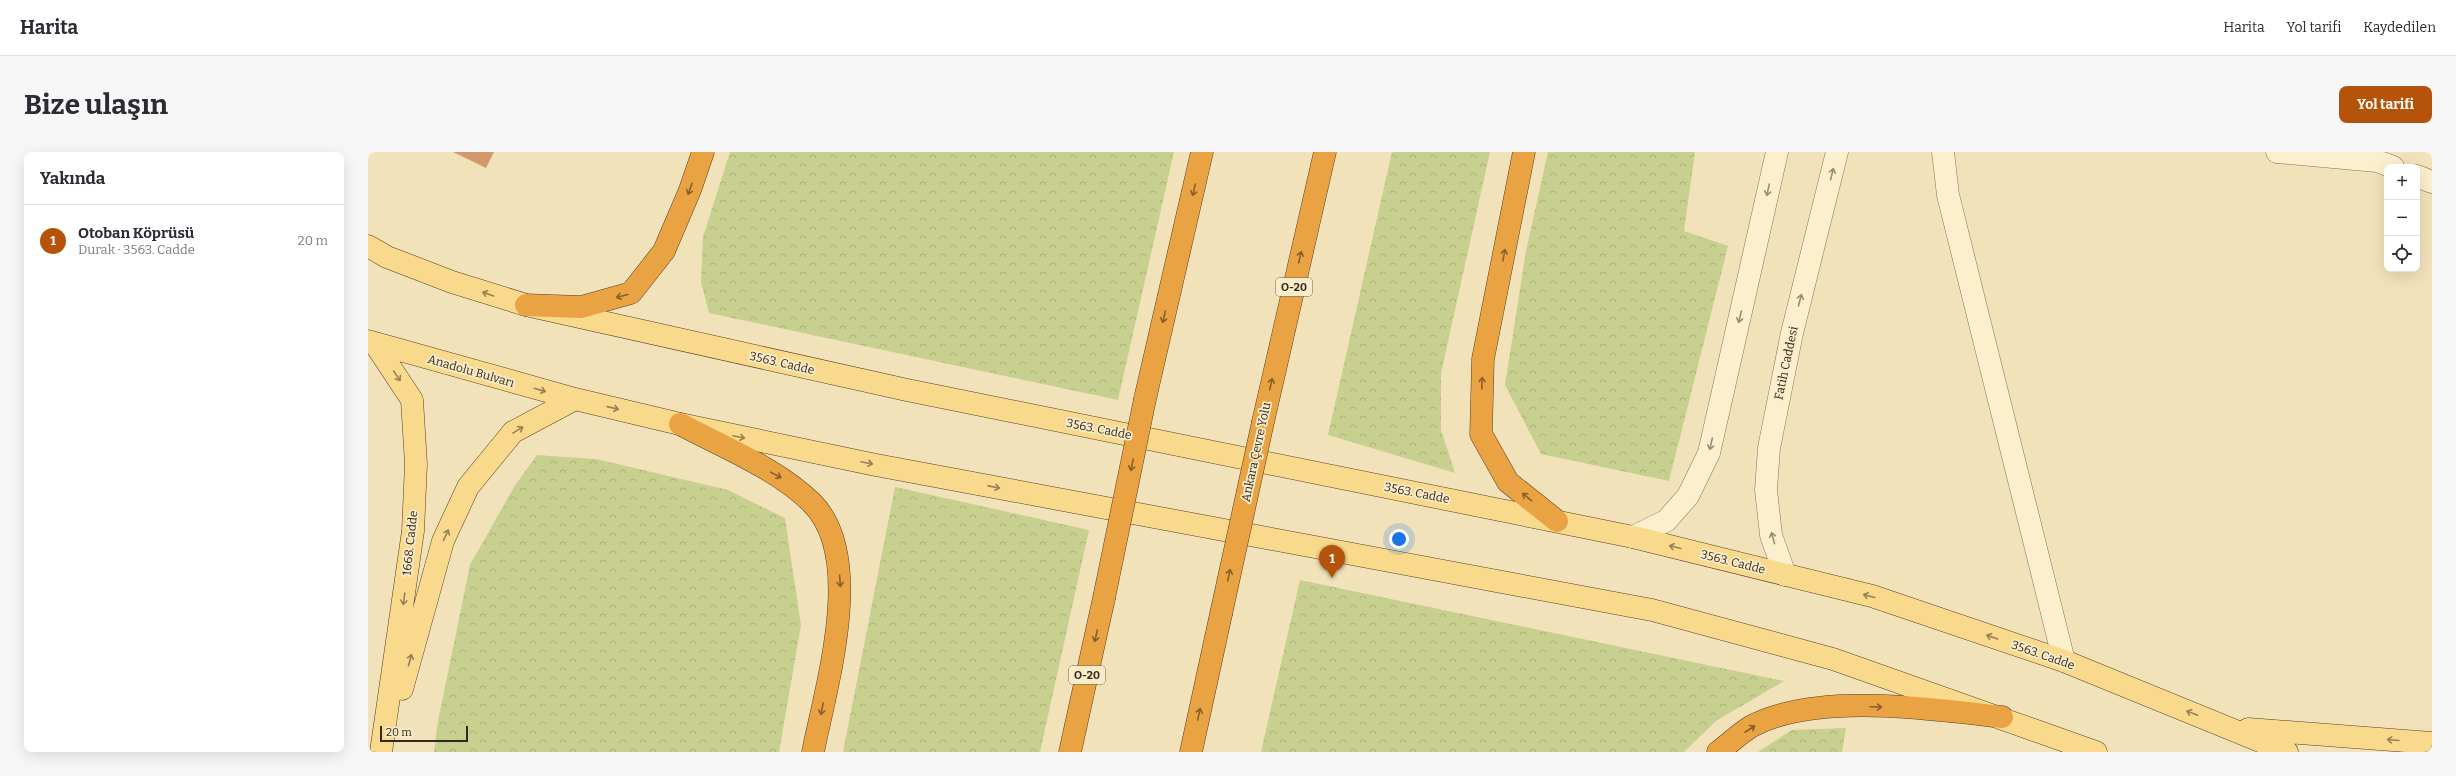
<!DOCTYPE html>
<html lang="tr">
<head>
<meta charset="utf-8">
<style>
  :root { --surface:#fff; --page:#f7f7f7; --text:#2b2b33; --muted:#7c7c81; --line:#e1e1e2; --accent:#b45309 }
  body { margin:0; font-family:Bitter,serif; background:var(--page); color:var(--text) }
  .controls { position:absolute; right:12px; top:12px; display:grid; overflow:hidden; border-radius:8px; box-shadow:0 4px 16px #0002 }
  .controls button { width:36px; height:36px; display:grid; place-items:center; padding:0; border:0; border-bottom:1px solid var(--line); background:var(--surface); color:var(--text); font:20px sans-serif }
  .scale { position:absolute; left:12px; bottom:10px; width:88px; box-sizing:border-box; padding-left:4px; border:2px solid #37281a; border-top:0; font-size:11px; line-height:14px; white-space:nowrap; color:#37281a; -webkit-text-stroke:3px #f8ecca; paint-order:stroke }
  .you { position:absolute; left:1031px; top:387px; width:14px; height:14px; margin:-10px; border:3px solid #fff; border-radius:50%; background:#1a73e8; box-shadow:0 0 0 6px #1a73e833 }
  .badge { display:grid; place-items:center; width:26px; height:26px; border-radius:50%; background:var(--accent); color:#fff; font-size:13px; font-weight:700 }
  .pin { position:absolute; translate:-50% -33px; filter:drop-shadow(0 1px 2px #0008) }
  .pin::after { content:''; position:absolute; top:21px; width:14px; height:12px; background:inherit; clip-path:polygon(0 0,100% 0,50% 100%) }
  .list { margin:0; padding:0; list-style:none }
  h2 { display:flex; justify-content:space-between; align-items:center; height:52px; margin:0; padding:0 16px; font-size:17px }
  h2 small { font-size:13px; font-weight:400; color:var(--muted) }
  .list li { display:grid; grid-template-columns:26px 1fr auto; gap:12px; align-items:center; box-sizing:border-box; height:72px; padding:0 16px; border-top:1px solid var(--line) }
  .list b { display:block; font-size:15px; white-space:nowrap }
  .list p { margin:0; font-size:13px; white-space:nowrap; color:var(--muted) }
  .list em { font-size:13px; font-style:normal; color:var(--muted) }
  .icon { flex:none; width:22px; height:22px; fill:none; stroke:currentColor; stroke-width:2; stroke-linecap:round; stroke-linejoin:round }
  .map { position:relative; flex:none; width:2064px; height:600px; overflow:hidden; border-radius:8px }
  header { display:flex; align-items:center; gap:24px; box-sizing:border-box; height:56px; padding:0 20px; background:var(--surface); border-bottom:1px solid var(--line) }
  header strong { font-size:19px }
  nav { display:flex; gap:22px; margin-inline-start:auto; font-size:14px }
  .intro { display:flex; align-items:center; justify-content:space-between; box-sizing:border-box; height:96px; padding:0 24px }
  h1 { margin:0; font-size:28px }
  .button { padding:10px 18px; border-radius:8px; background:var(--accent); color:#fff; font-size:14px; font-weight:700 }
  main { display:flex; gap:24px; padding:0 24px }
  aside { flex:1; background:var(--surface); border-radius:8px; box-shadow:0 4px 16px #0002 }
  .map>svg:first-child { display:block }
</style>
</head>
<body>
<header>
<strong>Harita</strong>
<nav><a>Harita</a><a>Yol tarifi</a><a>Kaydedilen</a></nav>
</header>
<div class="intro"><h1>Bize ulaşın</h1><a class="button">Yol tarifi</a></div>
<main>
<aside>
<h2>Yakında<small></small></h2>
<ul class="list">
<li><span class="badge">1</span><div><b>Otoban Köprüsü</b><p>Durak · 3563. Cadde</p></div><em>20 m</em></li>
</ul>
</aside>
<div class="map">
<svg width="2064" height="600" viewBox="0 0 2064 600">
  <defs>
    <pattern id="forest-crowns" width="20" height="18" patternUnits="userSpaceOnUse"><rect width="20" height="18" fill="#c7d08e"/><path d="M2 6a3 3 0 1 1 6 0M12 15a3 3 0 1 1 6 0" fill="none" stroke="#acb37a"/></pattern>
  </defs>
  <rect width="100%" height="100%" fill="#f1e2ba"/>
  <!-- forest -->
  <path fill="url(#forest-crowns)" d="M362,0H806L750,248L341,161L333,130L335,85Z
    M1024,0H1122L1073,221V278L1087,321L960,283Z
    M1180,0H1327L1316,79L1360,94L1301,329L1173,302L1137,233L1158,99Z
    M169,303L228,307L360,338L417,366L433,473L411,600H66L70,569L102,413L146,335Z
    M527,335L721,378L672,600H475Z
    M932,428L1416,529L1348,569L1316,600H893Z
    M1478,576L1474,600H1390L1424,578Z"/>
  <!-- building -->
  <path fill="#d3996d" d="M85,0H126L118,16Z"/>
  <g fill="none" stroke-linecap="round" stroke-linejoin="round">
    <!-- minor casing -->
    <g stroke="#897153" stroke-width="23">
      <path id="minor" d="M1575,0L1580,43L1696,509
        M1909,0L2009,9L2025,15
        M2049,24L2064,30
        M1265,385L1298,369L1320,344L1341,301L1409,0
        M1417,423L1403,383L1398,338L1401,296L1424,181L1469,0"/>
    </g>
    <!-- major casing -->
    <g stroke="#563f28" stroke-width="23">
      <path id="major" d="M0,94L19,105L84,130L158,153L539,238L1265,385L1504,444L1696,509L1919,600
        M0,189L207,247L312,272L508,313L1284,458L1465,507L1728,600
        M7,192L44,248L48,312L45,379L13,600
        M34,537L75,389L100,335L145,280L207,247
        M1880,577L2064,591"/>
    </g>
    <!-- highway casing -->
    <g stroke="#563f28" stroke-width="23">
      <path id="highway" d="M1156,0L1115,207L1113,282L1140,330L1189,369
        M158,153L213,155L263,141L296,99L322,38L335,0
        M777,247L834,0
        M895,270L957,0
        M312,272C355,295 410,317 444,351C498,405 458,534 445,600
        M702,600L736,446
        M823,600L853,462
        M1350,600C1361,592 1372,581 1384,574C1449,540 1563,557 1634,565"/>
    </g>
    <!-- minor -->
    <use href="#minor" stroke="#fcefce" stroke-width="22"/>
    <!-- major -->
    <use href="#major" stroke="#f9da8d" stroke-width="22"/>
    <!-- highway -->
    <use href="#highway" stroke="#eaa342" stroke-width="22"/>
    <!-- highway-bridge casing -->
    <g stroke="#563f28" stroke-width="23" stroke-linecap="butt">
      <path id="highway-bridge" d="M736,446L777,247
        M853,462L895,270"/>
    </g>
    <!-- highway-bridge -->
    <use href="#highway-bridge" stroke="#eaa342" stroke-width="22"/>
  </g>
  <!-- one-way arrows -->
  <defs><path id="oneway-shaft" d="M-6 0H5M1.5-3L5.5 0L1.5 3" fill="none" stroke-width="1.6" stroke-linecap="round" stroke-linejoin="round"/></defs>
  <g stroke="#9a8c74">
    <use href="#oneway-shaft" transform="translate(1464 22) rotate(-76)"/>
    <use href="#oneway-shaft" transform="translate(1400 38) rotate(103)"/>
    <use href="#oneway-shaft" transform="translate(1432 148) rotate(-76)"/>
    <use href="#oneway-shaft" transform="translate(1372 165) rotate(103)"/>
    <use href="#oneway-shaft" transform="translate(1343 292) rotate(103)"/>
    <use href="#oneway-shaft" transform="translate(1405 386) rotate(-105)"/>
  </g>
  <g stroke="#885f2c">
    <use href="#oneway-shaft" transform="translate(322 37) rotate(110)"/>
    <use href="#oneway-shaft" transform="translate(826 38) rotate(103)"/>
    <use href="#oneway-shaft" transform="translate(1136 103) rotate(-79)"/>
    <use href="#oneway-shaft" transform="translate(932 105) rotate(-77)"/>
    <use href="#oneway-shaft" transform="translate(254 144) rotate(165)"/>
    <use href="#oneway-shaft" transform="translate(796 165) rotate(103)"/>
    <use href="#oneway-shaft" transform="translate(1114 231) rotate(-88)"/>
    <use href="#oneway-shaft" transform="translate(903 232) rotate(-77)"/>
    <use href="#oneway-shaft" transform="translate(764 313) rotate(102)"/>
    <use href="#oneway-shaft" transform="translate(408 323) rotate(28)"/>
    <use href="#oneway-shaft" transform="translate(1159 345) rotate(-141)"/>
    <use href="#oneway-shaft" transform="translate(861 423) rotate(-78)"/>
    <use href="#oneway-shaft" transform="translate(472 429) rotate(86)"/>
    <use href="#oneway-shaft" transform="translate(728 484) rotate(103)"/>
    <use href="#oneway-shaft" transform="translate(1508 555) rotate(2)"/>
    <use href="#oneway-shaft" transform="translate(454 557) rotate(101)"/>
    <use href="#oneway-shaft" transform="translate(831 562) rotate(-78)"/>
    <use href="#oneway-shaft" transform="translate(1382 577) rotate(-33)"/>
  </g>
  <g stroke="#988154">
    <use href="#oneway-shaft" transform="translate(120 142) rotate(-161)"/>
    <use href="#oneway-shaft" transform="translate(29 224) rotate(56)"/>
    <use href="#oneway-shaft" transform="translate(172 238) rotate(16)"/>
    <use href="#oneway-shaft" transform="translate(245 256) rotate(13)"/>
    <use href="#oneway-shaft" transform="translate(150 278) rotate(-31)"/>
    <use href="#oneway-shaft" transform="translate(371 285) rotate(12)"/>
    <use href="#oneway-shaft" transform="translate(499 311) rotate(12)"/>
    <use href="#oneway-shaft" transform="translate(626 335) rotate(11)"/>
    <use href="#oneway-shaft" transform="translate(78 383) rotate(-65)"/>
    <use href="#oneway-shaft" transform="translate(1307 395) rotate(-166)"/>
    <use href="#oneway-shaft" transform="translate(1501 444) rotate(-165)"/>
    <use href="#oneway-shaft" transform="translate(36 447) rotate(98)"/>
    <use href="#oneway-shaft" transform="translate(1624 485) rotate(-161)"/>
    <use href="#oneway-shaft" transform="translate(42 508) rotate(-75)"/>
    <use href="#oneway-shaft" transform="translate(1824 561) rotate(-158)"/>
    <use href="#oneway-shaft" transform="translate(2025 588) rotate(-175)"/>
  </g>
  <g text-anchor="middle" dominant-baseline="central" stroke-width="3.5" stroke-linejoin="round" paint-order="stroke">
    <!-- shield labels -->
    <g fill="#f8ecca" stroke="#71634f" stroke-width="1">
      <rect x="908" y="126" width="36" height="18" rx="3"/>
      <rect x="701" y="514" width="36" height="18" rx="3"/>
    </g>
    <g font-size="11" font-weight="bold" fill="#37281a">
      <text x="926" y="135">O-20</text>
      <text x="719" y="523">O-20</text>
    </g>
    <!-- street labels -->
    <g font-size="12" fill="#37281a" stroke="#f8ecca">
      <text transform="translate(414 211) rotate(13)">3563. Cadde</text>
      <text transform="translate(1418 211) rotate(-78)">Fatih Caddesi</text>
      <text transform="translate(103 219) rotate(16)">Anadolu Bulvarı</text>
      <text transform="translate(731 277) rotate(11)">3563. Cadde</text>
      <text transform="translate(888 300) rotate(-78)">Ankara Çevre Yolu</text>
      <text transform="translate(1049 341) rotate(11)">3563. Cadde</text>
      <text transform="translate(42 391) rotate(-84)">1668. Cadde</text>
      <text transform="translate(1365 410) rotate(14)">3563. Cadde</text>
      <text transform="translate(1675 503) rotate(19)">3563. Cadde</text>
    </g>
  </g>
</svg>
<div class="controls">
<button>+</button>
<button>−</button>
<button><svg class="icon" aria-label="locate" viewBox="0 0 24 24"><circle cx="12" cy="12" r="6"/><path d="M12 2v4M12 18v4M2 12h4M18 12h4"/></svg></button>
</div>
<div class="scale">20 m</div>
<div class="you"></div>
<div class="pin badge" style="left:964px;top:426px">1</div>
</div>
</main>
</body>
</html>
